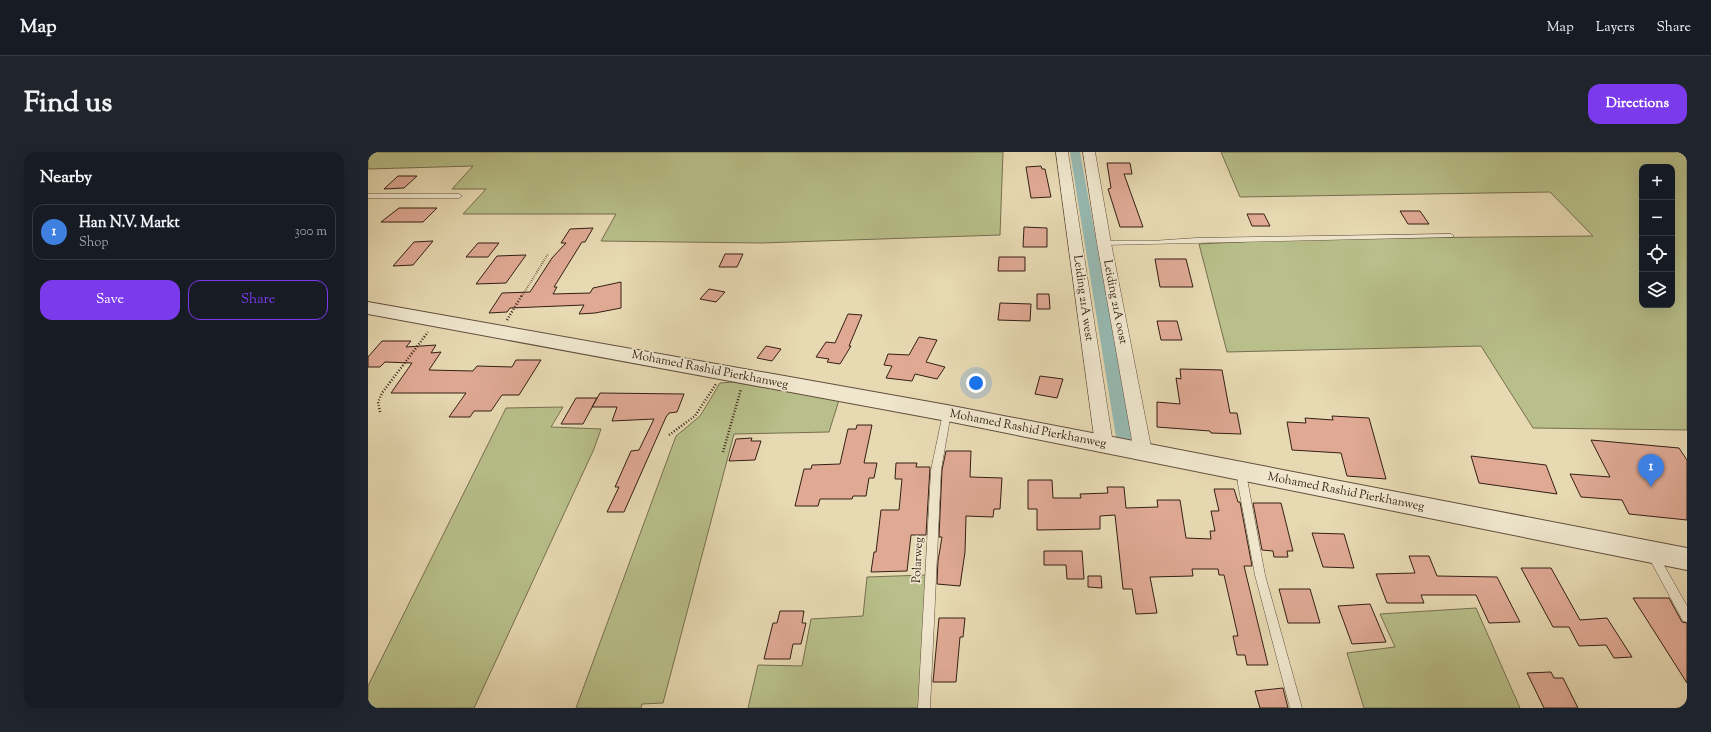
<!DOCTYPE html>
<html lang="en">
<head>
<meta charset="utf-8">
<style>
  :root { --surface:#171b24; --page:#20242c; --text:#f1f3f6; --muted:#9ea1a6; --line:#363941; --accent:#7c3aed }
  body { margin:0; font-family:"Sorts Mill Goudy",serif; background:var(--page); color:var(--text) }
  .controls { position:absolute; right:12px; top:12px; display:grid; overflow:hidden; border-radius:8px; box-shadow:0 4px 16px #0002 }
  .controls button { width:36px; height:36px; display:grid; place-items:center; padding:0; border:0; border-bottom:1px solid var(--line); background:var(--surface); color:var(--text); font:20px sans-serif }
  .you { position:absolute; left:608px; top:231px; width:14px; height:14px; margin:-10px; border:3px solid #fff; border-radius:50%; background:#1a73e8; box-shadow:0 0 0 6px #1a73e833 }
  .badge { display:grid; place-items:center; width:26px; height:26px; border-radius:50%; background:var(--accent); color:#fff; font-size:13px; font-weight:700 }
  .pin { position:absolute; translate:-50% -33px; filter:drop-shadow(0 1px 2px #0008) }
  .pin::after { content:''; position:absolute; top:21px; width:14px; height:12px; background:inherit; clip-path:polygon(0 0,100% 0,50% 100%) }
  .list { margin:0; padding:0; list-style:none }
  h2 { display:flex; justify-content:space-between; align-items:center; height:52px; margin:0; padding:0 16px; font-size:17px }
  h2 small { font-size:13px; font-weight:400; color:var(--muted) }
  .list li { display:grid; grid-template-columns:26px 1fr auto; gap:12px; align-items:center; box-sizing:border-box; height:56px; margin:0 8px 8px; padding:0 8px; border:1px solid var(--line); border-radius:12px }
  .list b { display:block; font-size:15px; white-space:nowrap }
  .list p { margin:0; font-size:13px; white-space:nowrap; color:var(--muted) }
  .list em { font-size:13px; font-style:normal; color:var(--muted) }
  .actions { display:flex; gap:8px; padding:12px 16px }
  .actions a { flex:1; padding:9px 0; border:1px solid var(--accent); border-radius:12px; text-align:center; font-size:14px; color:var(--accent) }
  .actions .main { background:var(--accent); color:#fff }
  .icon { flex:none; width:22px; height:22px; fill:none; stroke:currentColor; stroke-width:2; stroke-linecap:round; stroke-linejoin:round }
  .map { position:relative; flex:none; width:1319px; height:556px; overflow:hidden; border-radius:12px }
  header { display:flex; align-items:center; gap:24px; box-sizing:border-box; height:56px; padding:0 20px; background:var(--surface); border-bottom:1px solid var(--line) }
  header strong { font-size:19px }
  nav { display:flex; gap:22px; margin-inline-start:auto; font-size:14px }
  .intro { display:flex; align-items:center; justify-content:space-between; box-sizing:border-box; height:96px; padding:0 24px }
  h1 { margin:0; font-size:28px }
  .button { padding:10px 18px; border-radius:12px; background:var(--accent); color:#fff; font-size:14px; font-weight:700 }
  main { display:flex; gap:24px; padding:0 24px }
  aside { flex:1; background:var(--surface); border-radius:12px; box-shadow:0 4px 16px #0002 }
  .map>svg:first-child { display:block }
</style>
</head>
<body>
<header>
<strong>Map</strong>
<nav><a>Map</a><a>Layers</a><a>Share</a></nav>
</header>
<div class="intro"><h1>Find us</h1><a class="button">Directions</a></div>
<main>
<aside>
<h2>Nearby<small></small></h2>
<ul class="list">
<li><span class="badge" style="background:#3f7fe0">1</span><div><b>Han N.V. Markt</b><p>Shop</p></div><em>300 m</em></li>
</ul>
<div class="actions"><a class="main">Save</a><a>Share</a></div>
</aside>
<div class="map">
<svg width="1319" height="556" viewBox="0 0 1319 556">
  <rect width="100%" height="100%" fill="#e7d9b2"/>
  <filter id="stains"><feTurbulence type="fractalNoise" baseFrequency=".005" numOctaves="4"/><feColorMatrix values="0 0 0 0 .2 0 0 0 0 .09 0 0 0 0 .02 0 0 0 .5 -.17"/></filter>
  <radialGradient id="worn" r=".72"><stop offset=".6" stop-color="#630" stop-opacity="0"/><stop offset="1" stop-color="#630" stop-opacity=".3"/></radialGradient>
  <!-- green -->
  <path fill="#b8bf8a" stroke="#766f50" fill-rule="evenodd" d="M0,0H635L632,83L393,91L233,89L248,62H95L118,37H84L105,14L0,17Z
    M853,0H1319V278L1165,276L1113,194L859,200L831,92L930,87L1225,84L1182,40L872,45ZM1274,15H1304V153H1274Z
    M364,230L471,248L461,280L366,282L295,551L274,552L273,556H208L308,284L332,264L352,231Z
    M195,255L183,275L233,277L226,297L106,556H0V534L138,256Z
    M558,423L552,556H380L390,513L434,514L443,467L495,464L499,425Z
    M1108,456L1152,556H996L979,501L1027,495L1012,462Z"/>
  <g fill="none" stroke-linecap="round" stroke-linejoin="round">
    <!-- canal -->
    <path fill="#97b9b2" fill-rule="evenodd" d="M702,0H712L764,285L761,289L756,291L751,289L748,285Z"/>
  </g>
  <!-- building -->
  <path fill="#dfa994" stroke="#341f15" d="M739,11H762L764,22H756L775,75H752L740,37L743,36Z
    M673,14L674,17H677L683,45L663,46L658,15Z
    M30,24H49L36,36L16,37Z
    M31,56H69L55,70H13Z
    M1032,59H1052L1061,72H1040Z
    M879,62H896L902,74H884Z
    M656,75L679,76V95H655Z
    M225,76L217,90H214L186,135H189L185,142L222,141L225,136L253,130V156L227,161L211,162L216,153L142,156L139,160L121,161L134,141L162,140L184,106L198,91H193L202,77Z
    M65,89L45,113L25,114L46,90Z
    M110,91H131L120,105H98Z
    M357,102H375L369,115H351Z
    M158,103L138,131L108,132L129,104Z
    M631,105H657V119H630Z
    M787,107H818L825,135H792Z
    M341,137L357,140L348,150L332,147Z
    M669,142H681L682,157H669Z
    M632,151L663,152L662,169L630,168Z
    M480,162L494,163L481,194H483L472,212L459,210L461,207L448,205L458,190L467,191Z
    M789,169H809L814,188H793Z
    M551,185L569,188L558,210L577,215L569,227L547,222L544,229L518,226L524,214L516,213L520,202L541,203Z
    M14,189H43L38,195L68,193L63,201L73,200L61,218L105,219L109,214L144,215L148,208H173L151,243H134L123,259H106L102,265H81L98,241H23L44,211L17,210L12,215H0V205Z
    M398,194L413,197L404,209L389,206Z
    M812,217L854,218L862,261H869L873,282L843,281L842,279L789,275V250L812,252L808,226L813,227Z
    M672,224L695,227L689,246L667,242Z
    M232,241L316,242L309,260L301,261L298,265L256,360H239L251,335H247L263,299L271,298L286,267L244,269L249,255H224Z
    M208,246H229L215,272H193Z
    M964,264L1001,266L1018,327L979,324L973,301L924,298L919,270L938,271L937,266L965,268Z
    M489,273H504L496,311H509L506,326H501L498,344H485L484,347H452L450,354H427L436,317H443L444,313L472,312L480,277H488Z
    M384,286L383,289H393L387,308L361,309L368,287Z
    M1223,288L1311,296L1319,308V368L1261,362L1254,348L1213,345L1202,322L1242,325Z
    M578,299H603L602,325L634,326L632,357H626L625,365L598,364L597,400L592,434L569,432L570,409L574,385H571L574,318Z
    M1103,304L1178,313L1189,342L1111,331Z
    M528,311H549L548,315H562L558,383H543L539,419L503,420L506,400H508L513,358H531L534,327H527Z
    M660,328H684L685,346H713L712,342L740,341L739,335H756L758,356L790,355L789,348H812L818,386L843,387L842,379H847L843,359H851L846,337H866L870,350H872L884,414H876L900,513H879L877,503H869L865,484H870L856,423H851L850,417H824L825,424L782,425L789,461L768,462L764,437H755L747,363L732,364V377L669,378V357H660Z
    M885,351H913L925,399H919L920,405H906L905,399L894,398Z
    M944,381L976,382L986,416L955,415Z
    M676,399H714L716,427H699L698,413H676Z
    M1041,404H1061L1069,424L1129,425L1152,470L1121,471L1108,443H1053L1056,451H1019L1008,422L1047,421Z
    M1153,416H1183L1212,468L1239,466L1264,505L1246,506L1238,493L1211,494L1201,475H1185Z
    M720,424H733L734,436L720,435Z
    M911,437H942L952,471H920Z
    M1265,446H1301L1314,470L1319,471V531Z
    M1002,452L1018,490L984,492L970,454Z
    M412,459H436L434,471H438L433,492H425L422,507H396L405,471H409Z
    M571,466H597L595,485H592L588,530H565Z
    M1183,520L1186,526H1195L1210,556H1176L1159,521Z
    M915,536L920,556H892L887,539Z"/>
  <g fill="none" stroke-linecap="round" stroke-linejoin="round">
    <!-- service casing -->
    <g stroke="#614e3c" stroke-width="1">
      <path id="service" d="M0,42H91L94,44L91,46H0Z
        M1083,82L1085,83V85L736,93L733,91L736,89H784L828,86Z
        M579,258L583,261L573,318L562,556H550L563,318L575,261Z
        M874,315L877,316L880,332L897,423L934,556H922L887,423L870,332L869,319L871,316Z
        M1284,398L1288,399L1319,454V470L1315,469L1279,402L1280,399Z"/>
    </g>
    <!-- minor casing -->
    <g stroke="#614e3c" stroke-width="1">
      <path id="minor" d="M688,0H700L745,292L742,297L736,299L730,297L727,292Z
        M715,0H727L743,91L784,300L781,305L775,307L769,305L766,300L729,91Z"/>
    </g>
    <!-- tertiary casing -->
    <g stroke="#614e3c" stroke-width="2">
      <path id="tertiary" d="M0,150L579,253L1319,396V418L579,269L0,162Z"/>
    </g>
    <!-- path-far1 -->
    <path stroke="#341f15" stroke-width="2" stroke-dasharray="0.5 1.5" stroke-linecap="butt" d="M154,144L180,102"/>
    <!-- path -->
    <path stroke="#341f15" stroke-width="2.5" stroke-dasharray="1 2" stroke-linecap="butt" d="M139,168L154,143
      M12,260L10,250L14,241L60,180
      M301,283L327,264L348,232
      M355,300L373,237"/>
    <!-- service -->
    <use href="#service" fill="#efe6cd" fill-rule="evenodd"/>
    <!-- minor -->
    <use href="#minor" fill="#efe6cd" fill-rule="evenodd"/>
    <!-- tertiary -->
    <use href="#tertiary" fill="#efe6cd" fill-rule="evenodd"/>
  </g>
  <g text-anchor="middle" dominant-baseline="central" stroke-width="3.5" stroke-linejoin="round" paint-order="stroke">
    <!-- street labels -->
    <g font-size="12" fill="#341f15" stroke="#efe6cd">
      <text transform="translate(715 146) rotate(82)">Leiding 21A west</text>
      <text transform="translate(747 150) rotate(79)">Leiding 21A oost</text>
      <text transform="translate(342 218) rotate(11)">Mohamed Rashid Pierkhanweg</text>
      <text transform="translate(660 277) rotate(11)">Mohamed Rashid Pierkhanweg</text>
      <text transform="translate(978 340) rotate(11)">Mohamed Rashid Pierkhanweg</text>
      <text transform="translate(550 408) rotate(-87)">Polarweg</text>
    </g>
  </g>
  <rect width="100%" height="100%" filter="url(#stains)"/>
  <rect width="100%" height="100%" fill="url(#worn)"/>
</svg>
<div class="controls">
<button>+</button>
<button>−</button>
<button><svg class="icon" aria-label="locate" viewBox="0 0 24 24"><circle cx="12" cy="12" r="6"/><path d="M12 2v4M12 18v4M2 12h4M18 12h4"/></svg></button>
<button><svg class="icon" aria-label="layers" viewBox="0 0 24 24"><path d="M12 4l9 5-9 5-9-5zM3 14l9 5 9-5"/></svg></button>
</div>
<div class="you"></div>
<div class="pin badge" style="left:1283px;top:335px;background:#3f7fe0">1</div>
</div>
</main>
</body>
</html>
